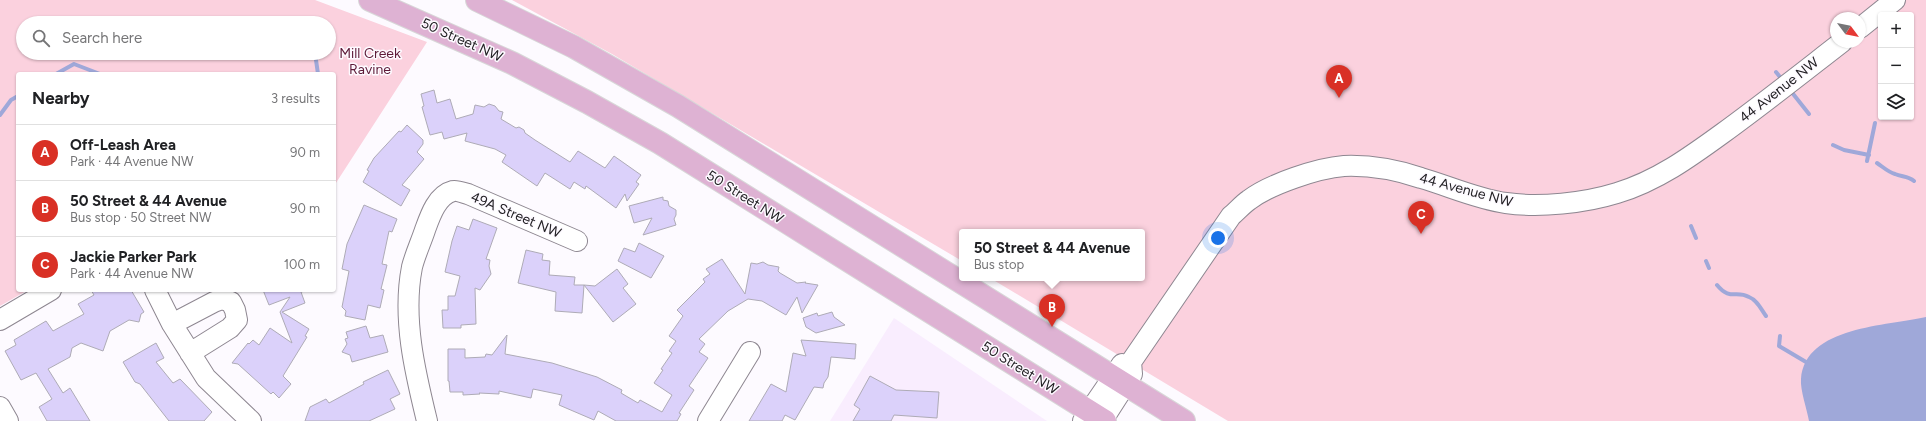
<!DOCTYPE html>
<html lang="en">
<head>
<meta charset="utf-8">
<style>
  :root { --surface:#fff; --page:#f6f6f6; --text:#202124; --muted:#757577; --line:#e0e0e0; --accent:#d93025 }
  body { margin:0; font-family:Figtree,sans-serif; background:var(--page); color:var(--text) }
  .controls { position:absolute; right:12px; top:12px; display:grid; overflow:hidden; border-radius:4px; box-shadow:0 1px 3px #0004 }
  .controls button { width:36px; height:36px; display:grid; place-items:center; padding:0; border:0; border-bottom:1px solid var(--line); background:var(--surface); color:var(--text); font:20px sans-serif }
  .compass { position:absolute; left:1830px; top:12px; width:36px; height:36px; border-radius:50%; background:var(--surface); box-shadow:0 1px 3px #0004; rotate:122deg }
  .you { position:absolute; left:1218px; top:238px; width:14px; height:14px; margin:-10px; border:3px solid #fff; border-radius:50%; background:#1a73e8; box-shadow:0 0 0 6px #1a73e833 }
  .badge { display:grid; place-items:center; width:26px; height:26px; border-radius:50%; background:var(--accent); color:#fff; font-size:13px; font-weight:700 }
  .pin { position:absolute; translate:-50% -33px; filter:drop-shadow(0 1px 2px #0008) }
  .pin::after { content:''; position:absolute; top:21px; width:14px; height:12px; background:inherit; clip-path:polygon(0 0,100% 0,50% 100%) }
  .popup { position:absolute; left:959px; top:229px; width:186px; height:52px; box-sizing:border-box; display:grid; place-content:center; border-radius:4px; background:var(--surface); filter:drop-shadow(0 1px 3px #0005); font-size:13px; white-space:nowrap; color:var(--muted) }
  .popup b { font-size:15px; color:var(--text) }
  .popup::after { content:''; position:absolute; left:50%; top:100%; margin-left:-8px; border:8px solid transparent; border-top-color:var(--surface) }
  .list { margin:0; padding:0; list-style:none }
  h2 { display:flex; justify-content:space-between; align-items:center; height:52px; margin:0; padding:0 16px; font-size:17px }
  h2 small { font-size:13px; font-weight:400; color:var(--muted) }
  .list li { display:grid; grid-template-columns:26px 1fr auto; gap:12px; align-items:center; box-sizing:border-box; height:56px; padding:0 16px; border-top:1px solid var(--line) }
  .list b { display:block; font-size:15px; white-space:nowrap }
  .list p { margin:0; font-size:13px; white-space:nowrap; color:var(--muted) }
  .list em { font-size:13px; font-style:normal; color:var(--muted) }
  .icon { flex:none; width:22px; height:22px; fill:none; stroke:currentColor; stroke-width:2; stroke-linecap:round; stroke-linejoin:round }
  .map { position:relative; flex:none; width:1926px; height:421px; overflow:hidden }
  .search { position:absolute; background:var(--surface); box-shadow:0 1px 3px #0004; left:16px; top:16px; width:320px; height:44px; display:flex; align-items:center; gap:10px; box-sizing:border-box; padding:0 14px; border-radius:22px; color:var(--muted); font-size:15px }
  .panel { position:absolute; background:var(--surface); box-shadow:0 1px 3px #0004; left:16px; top:72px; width:320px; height:220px; border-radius:4px }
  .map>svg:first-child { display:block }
</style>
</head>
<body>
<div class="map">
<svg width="1926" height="421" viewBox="0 0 1926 421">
  <rect width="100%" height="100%" fill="#fdfaff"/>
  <!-- built -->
  <path fill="#f9edfe" d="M894,318L1047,421H830Z"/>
  <!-- green -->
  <path fill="#fbd1de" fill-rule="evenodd" d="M0,0H315L427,42L334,186V74H18V290H28L0,306ZM23,23H329V53H23Z
    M512,0H1926V421H1228L990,278H1142V232H962V261L612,54ZM1881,15H1911V117H1881ZM1836,18H1860V42H1836Z"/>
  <!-- water -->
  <path fill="#9fa8d9" d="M1926,317V421H1809C1807,409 1800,390 1801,379C1805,326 1888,326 1926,317Z"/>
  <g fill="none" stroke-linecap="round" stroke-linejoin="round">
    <!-- stream -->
    <path stroke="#9fa8d9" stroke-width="4" d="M315,53L318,74
      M1776,72L1780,77
      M56,74L74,64L100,74
      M1790,90L1809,114
      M0,115L11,100L18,96
      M1833,145L1844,150L1869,155
      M1867,161L1875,123
      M1877,163C1883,167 1888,172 1895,174C1902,177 1908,176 1914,181
      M1691,226L1696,238
      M1706,261L1709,268
      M1717,285C1730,301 1736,290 1749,297C1757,300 1761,309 1766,316
      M1780,336L1779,346L1806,362"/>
  </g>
  <!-- building -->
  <path fill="#dbd1fa" stroke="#aeabb6" d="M434,90L437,103L450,99L456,119L473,114L475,105L484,107L489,104L495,106L499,111L503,112L501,119L516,128L519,127L524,130L525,133L535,140L570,162L578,151L605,168L614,156L641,175L636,182L639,184L627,201L625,194L616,208L586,186L585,189L574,182L570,189L545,173L537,186L502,162L506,155L495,149L465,141L467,133L444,139L442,132L430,135L422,107L424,106L421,94Z
    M407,125L423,140V144L417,152L424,159L402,185L410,190L401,206L363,182L369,171L367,170L374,158L399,131L401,132Z
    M663,197V200L668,201L669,206L676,210V215L674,219L676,225L643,235L652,218L634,223L629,206Z
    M364,205L397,219L392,232L389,231L382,264L387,265L381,289L384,290L380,308L368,305L365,320L345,316L346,311L342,307L349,271L342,269L347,244Z
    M473,219L497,228L486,259L490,260L489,266L491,274L480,290L475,288L476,324L461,325V328H443L442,310H448V296H455L460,276L445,272L452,241L457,226L469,230Z
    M639,243L664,256L651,278L618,261L624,248L635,252Z
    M526,250L543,254L542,260L550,261L549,275L575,277L574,285H584L582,313L555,311L556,292L518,283Z
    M722,259L745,294L751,263L757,264L763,262L768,265L779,267L778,271L780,273L797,283L806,282L805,283L818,285L802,313L797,297L786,315L762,301L748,299L728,311L699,339L705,344L699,352L708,358L689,386L694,390L679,413L681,414L677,421H616L598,411L594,420L559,405L562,395L533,389L531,398L499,391V394L479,393L480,394L463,395V392H450L449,381H448V349H465V358L485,357L486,354L492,355L507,335L505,354L552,363L597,377L622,390L621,393L638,403L640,400L662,412L672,395L654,383L663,370L661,369L672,353L669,351L676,341L669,336L683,316L677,310L705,282L703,279L710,274L706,269Z
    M617,269L628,284L623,288L636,304L613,322L584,285L595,286Z
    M91,290H131L144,312L141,314L139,322L129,320L110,331L103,351L81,343L72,348L70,357L48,369L63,393L70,388L90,421H47L39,407L52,399L36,373L21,380L5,351L16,345L14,340L46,321L53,331L84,314L78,304L94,295Z
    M263,290L305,291L301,292L305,303L282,312L309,329L305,336L307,337L283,376L291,384L279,398L273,392L271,394L238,364L232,363L248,343L249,344L253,340L259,345L270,328L292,343L280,312L290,297L269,305Z
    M832,312L834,317L845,325L816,333L806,327L803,318L817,313L818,316Z
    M366,326L370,338L383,335L388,352L352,362L350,355L342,352L347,344L345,339L348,338L346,332Z
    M801,340L856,344L855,359L831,357L828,377L824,383L823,388L814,387L795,420L785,415L782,421H749L771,384L786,392L793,353L806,356Z
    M156,343L164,358L156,362L173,383L180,379L212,412L204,421H169L140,384L135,382L123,362Z
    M388,370L400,394L390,399L395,409L369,421H305L310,407L326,399L329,403L364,384L363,382Z
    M870,376L896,390L939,392L937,418L894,415L891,421H853L860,409L854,405Z"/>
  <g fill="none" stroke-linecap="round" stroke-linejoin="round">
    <!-- minor casing -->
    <g stroke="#8e8791" stroke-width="22">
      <path id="minor" d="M1860,28L1895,0
        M155,290L172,324L206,378L251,421
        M0,320L51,290
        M172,324L214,302L222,299L231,302L235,310L237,320L230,328L190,353
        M0,407L8,421
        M427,421C415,372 402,318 412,267C415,255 421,242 425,230C430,216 437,195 453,191C457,190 464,193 468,194L577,241
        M708,421L750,352
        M1083,421L1122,364
        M1102,421L1132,374L1131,362L1231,216C1237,211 1243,204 1249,200C1270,184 1318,168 1344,166C1370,165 1397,170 1421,178C1449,186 1477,199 1506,203C1539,208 1585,203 1617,193C1657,181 1690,157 1723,133C1763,104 1802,73 1842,42"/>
    </g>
    <!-- major casing -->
    <g stroke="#d8d7d8" stroke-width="24">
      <path id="major" d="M370,0L512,63L587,102L660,143L1105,421
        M477,0L574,47L678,106L1184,421"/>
    </g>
    <!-- minor -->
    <use href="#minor" stroke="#fff" stroke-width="20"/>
    <!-- major -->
    <use href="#major" stroke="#deb2d3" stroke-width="22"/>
  </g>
  <g text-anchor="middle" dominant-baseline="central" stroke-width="3" stroke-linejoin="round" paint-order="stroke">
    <!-- street labels -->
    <g font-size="14" fill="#242226" stroke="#fdfaff">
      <text transform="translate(462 40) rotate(24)">50 Street NW</text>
      <text transform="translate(1779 90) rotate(-38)">44 Avenue NW</text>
      <text transform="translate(1466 190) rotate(15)">44 Avenue NW</text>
      <text transform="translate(745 197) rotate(32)">50 Street NW</text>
      <text transform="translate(516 215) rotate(23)">49A Street NW</text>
      <text transform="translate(1020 368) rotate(32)">50 Street NW</text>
    </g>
    <!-- park labels -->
    <g font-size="14" fill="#5d1a38" stroke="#fdfaff">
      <text x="370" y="53">Mill Creek<tspan x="370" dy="16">Ravine</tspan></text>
    </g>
  </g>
</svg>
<div class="controls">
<button>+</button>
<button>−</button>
<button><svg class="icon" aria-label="layers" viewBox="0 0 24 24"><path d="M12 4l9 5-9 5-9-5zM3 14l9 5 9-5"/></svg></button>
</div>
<svg class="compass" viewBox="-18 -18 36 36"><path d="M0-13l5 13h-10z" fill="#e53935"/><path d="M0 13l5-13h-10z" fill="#757577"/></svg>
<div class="you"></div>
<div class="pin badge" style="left:1339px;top:98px">A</div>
<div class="pin badge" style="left:1052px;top:327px">B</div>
<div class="popup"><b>50 Street &amp; 44 Avenue</b>Bus stop</div>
<div class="pin badge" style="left:1421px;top:234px">C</div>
<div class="search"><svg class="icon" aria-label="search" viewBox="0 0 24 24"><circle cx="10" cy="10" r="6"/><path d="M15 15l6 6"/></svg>Search here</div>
<section class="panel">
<h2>Nearby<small>3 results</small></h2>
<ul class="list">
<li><span class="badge">A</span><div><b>Off-Leash Area</b><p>Park · 44 Avenue NW</p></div><em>90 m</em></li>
<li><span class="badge">B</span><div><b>50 Street &amp; 44 Avenue</b><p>Bus stop · 50 Street NW</p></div><em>90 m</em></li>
<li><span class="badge">C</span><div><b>Jackie Parker Park</b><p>Park · 44 Avenue NW</p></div><em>100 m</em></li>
</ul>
</section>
</div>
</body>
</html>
